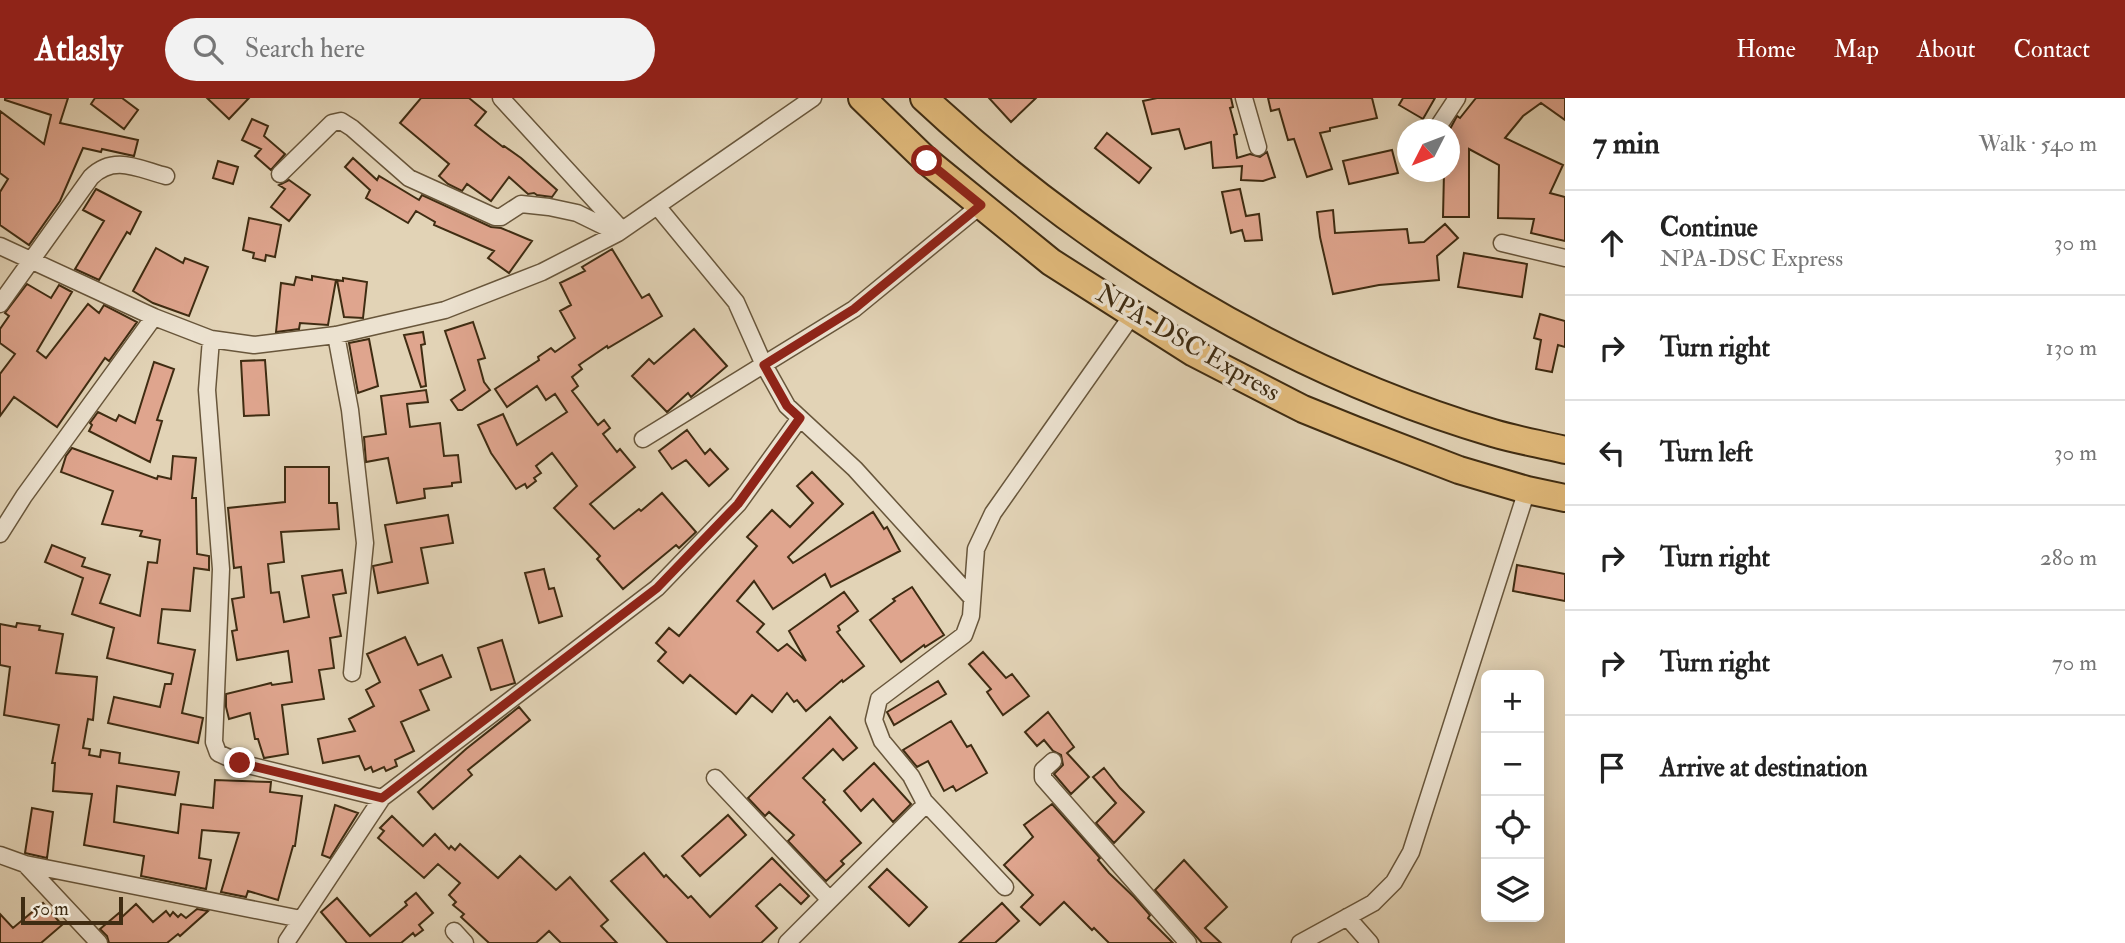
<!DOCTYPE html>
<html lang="en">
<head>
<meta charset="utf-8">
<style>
  :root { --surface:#fff; --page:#f2f2f2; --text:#222; --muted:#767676; --line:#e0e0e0; --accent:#8f2418 }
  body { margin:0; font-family:"IM FELL Double Pica",serif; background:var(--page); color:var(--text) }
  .controls { position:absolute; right:21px; bottom:21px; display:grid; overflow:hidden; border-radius:10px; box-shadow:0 4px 18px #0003 }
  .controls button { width:63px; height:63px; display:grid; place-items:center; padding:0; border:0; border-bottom:2px solid var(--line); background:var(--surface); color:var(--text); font:35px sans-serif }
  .compass { position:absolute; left:1397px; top:21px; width:63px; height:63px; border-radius:50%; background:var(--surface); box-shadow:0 4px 18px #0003; rotate:228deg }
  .scale { position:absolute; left:21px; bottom:18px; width:102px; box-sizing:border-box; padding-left:7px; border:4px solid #3f2c12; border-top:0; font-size:19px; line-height:24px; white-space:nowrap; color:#3f2c12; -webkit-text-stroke:5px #ece2d0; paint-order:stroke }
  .stop { position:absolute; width:21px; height:21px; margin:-16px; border:5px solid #8f2418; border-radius:50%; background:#fff }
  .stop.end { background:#8f2418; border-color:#fff; box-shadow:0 2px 7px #0008 }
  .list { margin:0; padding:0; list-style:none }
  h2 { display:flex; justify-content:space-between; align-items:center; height:91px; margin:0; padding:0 28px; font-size:30px }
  h2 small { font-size:23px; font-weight:400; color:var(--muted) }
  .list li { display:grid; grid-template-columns:46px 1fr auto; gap:21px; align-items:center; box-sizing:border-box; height:105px; padding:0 28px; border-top:2px solid var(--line) }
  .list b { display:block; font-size:26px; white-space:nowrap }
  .list p { margin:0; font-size:23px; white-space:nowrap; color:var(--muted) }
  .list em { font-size:23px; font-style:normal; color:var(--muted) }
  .icon { flex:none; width:38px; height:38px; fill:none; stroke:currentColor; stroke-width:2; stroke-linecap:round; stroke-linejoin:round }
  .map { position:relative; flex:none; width:1565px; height:845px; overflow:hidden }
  header { display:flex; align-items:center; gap:42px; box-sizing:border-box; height:98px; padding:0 35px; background:var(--accent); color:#fff }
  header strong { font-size:33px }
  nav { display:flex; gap:38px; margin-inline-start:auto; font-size:24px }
  .search { width:490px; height:63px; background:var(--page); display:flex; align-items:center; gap:18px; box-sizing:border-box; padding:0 24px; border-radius:38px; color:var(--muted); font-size:26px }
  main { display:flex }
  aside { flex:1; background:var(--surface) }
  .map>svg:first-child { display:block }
</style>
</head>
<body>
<header>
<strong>Atlasly</strong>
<div class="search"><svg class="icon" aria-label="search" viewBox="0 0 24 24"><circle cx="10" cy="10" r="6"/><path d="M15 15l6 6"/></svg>Search here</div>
<nav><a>Home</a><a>Map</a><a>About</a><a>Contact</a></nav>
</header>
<main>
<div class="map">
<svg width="1565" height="845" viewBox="0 0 1565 845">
  <rect width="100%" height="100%" fill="#e2d3b6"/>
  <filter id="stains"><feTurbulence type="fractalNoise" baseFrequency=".00286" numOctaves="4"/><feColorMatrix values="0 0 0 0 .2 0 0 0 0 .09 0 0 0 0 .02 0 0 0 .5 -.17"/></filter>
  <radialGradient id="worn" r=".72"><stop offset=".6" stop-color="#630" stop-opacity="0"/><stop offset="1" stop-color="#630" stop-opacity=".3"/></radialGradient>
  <!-- building -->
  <path fill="#dfa58e" stroke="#3f2c12" stroke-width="2" d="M5,0H68L60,25L138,42L134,58L102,51L101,54L83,50L60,103L29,147L0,127V94L8,81L0,75V13L44,46L51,17L5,2Z
    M95,0H122L138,12L124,31L91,6Z
    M207,0H249L229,21Z
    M421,0H469L486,14L475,27L503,49L504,48L521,60L557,92L552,99L537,97L534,95L528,96L509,79L491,103L467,86L462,93L448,86L439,78L449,66L400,25Z
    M989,0H1036L1011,24Z
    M1157,0H1231L1233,9L1230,10L1237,36L1234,37L1237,60L1250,56L1260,59L1267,54L1275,79L1263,83L1241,82L1242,68L1213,70L1211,44L1185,51L1179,31L1152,36L1143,3Z
    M1268,0H1372L1377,20L1330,30V33L1320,35L1332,71L1307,79L1294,41L1288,42L1279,11L1271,13Z
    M1403,0H1435L1423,21L1399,7Z
    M1476,0H1565V22L1541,5L1523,18L1505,40L1563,67L1550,95L1565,99V143L1531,135L1534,121L1498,120L1499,67L1469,51V119H1443L1444,74H1450V31L1457,18L1460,20Z
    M252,21L268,28L264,38L285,56L271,72L255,58L261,51L242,42Z
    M1107,35L1151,70L1139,85L1095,50Z
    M1392,52L1398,75L1349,86L1343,63Z
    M353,60L377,82L379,78L419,102L422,97L491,129L501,130L532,143L509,175L488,160L494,153L434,127L435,124L416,113L408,125L366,100L370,92L345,69Z
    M218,63L238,69L233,86L213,80Z
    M289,82L310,97L289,123L271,109L285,91L279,87Z
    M96,91L141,114L130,136L127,134L99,182L75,171L104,123L83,112Z
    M1240,91L1246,118L1259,116L1262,142L1245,143L1242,132L1231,135L1222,94Z
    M1333,112L1335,135L1407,131L1409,145L1424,144L1445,126L1458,140L1437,158L1439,182L1379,187L1333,196L1320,139L1317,114Z
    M249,120L281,127L275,159L266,157L265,163L253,160L254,155L243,152Z
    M156,150L183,165L185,160L208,169L189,218L153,205L133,193Z
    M612,151L642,200L649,196L662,218L608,250L607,248L579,267L582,271L572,279L578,288L572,293L598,327L604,322L610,330L603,336L617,354L620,351L635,369L590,406L614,431L639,411L641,413L662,395L696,434L679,450L676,447L623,491L597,461L600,458L554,410L577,388L552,355L536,368L541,375L534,380L536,383L527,390L525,386L516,391L491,355L478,327L503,316L517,347L567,314L555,296L546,302L537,288L507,309L495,291L539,262L538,259L551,250L555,254L575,240L560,213L571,207L560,185L585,173L582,169Z
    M1464,155L1527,166L1522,199L1458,189Z
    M312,178L336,182L328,227L300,225L299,231L276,234L281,185L294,187L296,179L312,182Z
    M343,180L367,184L363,220L344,219L337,182L343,183Z
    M27,186L51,200L59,187L72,194L37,253L46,260L88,206L99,215L104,207L137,224L109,263L105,260L57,329L14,299L0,318V276L15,256L0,245V231L9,218L5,215Z
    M1540,216L1565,223V249L1558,247L1552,274L1536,271L1541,242L1534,240Z
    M473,224L485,260L478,262L484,284L490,292L462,312H458L451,302L465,292L445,233Z
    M694,231L727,268L691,299L688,295L667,314L632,278L649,261L654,266Z
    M423,234L425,246L421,247L426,288L421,289L404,237Z
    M369,241L378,288L358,295L349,245Z
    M265,262L269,317L244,318L241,263Z
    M154,264L174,271L157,322L162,323L150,364L89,333L92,327L90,325L98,314L116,323L119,317L135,325Z
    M426,292L428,304L407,306L410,329L440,325L444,358L458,357L461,384L452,385V388L424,391L425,400L397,405L388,360L366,364L364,339L386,336L381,298Z
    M687,332L705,356L710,351L728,371L709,388L686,362L672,371L659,353Z
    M72,350L157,381L158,378L171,381L173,358L196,360L192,400H196L197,456L209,458V472L194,470L190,513L162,511L158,545L195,552L182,615L203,620L198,645L108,625L114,599L160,609L165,586H171L173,576L107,560L114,530L72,516L83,480L45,464L52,447L85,460L82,468L110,477L100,505L140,518L148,464L157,465L160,442L140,438L142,433L102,426L113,393L61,374L66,358Z
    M285,369H329V405H337L339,431L281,434L284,464L268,466L271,495L279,494L284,524L309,519L302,478L342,472L346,495L333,497L341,538L330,540L334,570L319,572L324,601L282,607L288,656L264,660L258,641H255L250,615L229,621L226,609V596L271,585L272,587L292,584L288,553L237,562L232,533L237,532L232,501L244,499L241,469L234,470L228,410L285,404Z
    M812,374L843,406L788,459L793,465L873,414L884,431L887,429L900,453L831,489L825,476L773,511L754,483L737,503L764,526L757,534L778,553L787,546L806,563L789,533L844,494L858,513L838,528L840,532L837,534L864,568L843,584L842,582L806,613L797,602L794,604L787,595L772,614L752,597L736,616L690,577L683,585L658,563L666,554L656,545L669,530L679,538L757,448L747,439L772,412L790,429L813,405L797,388Z
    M448,417L453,445L421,450L428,485L378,495L373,468L392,464L385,427Z
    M1517,467L1565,476V503L1513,493Z
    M544,471L549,491L554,490L562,518L539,525L525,475Z
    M912,489L944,537L925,549L924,547L901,564L870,522L895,503L893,501Z
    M17,525L40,528L39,532L63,536L56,575L97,579L93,622L88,621L83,650L90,651L89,657L100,659L101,652L120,655L119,665L179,674L175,697L117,688L114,724L178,735L181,706L213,710L215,682L271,684L270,694L302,698L295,748H293L278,802L248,793L246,799L221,794L239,735L202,732L199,760L211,762L206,791L141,778L144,758L84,747L92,696L53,693L55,665H52L59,627L4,617L10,569L0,567V526L16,529Z
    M405,539L418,567L442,557L451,579L420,592L429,612L401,624L414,653L395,662L397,668L386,673L384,669L373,674L371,669L365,672L359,658L323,665L318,641L355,633L349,621L374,608L366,592L380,584L367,556Z
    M502,542L515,585L491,592L478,550Z
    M983,554L1006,580L1012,576L1029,598L1003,617L987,594L991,591L969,566Z
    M938,583L946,596L894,627L887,614Z
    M519,609L530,622L468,672L472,677L433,711L418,694L466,651Z
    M1048,614L1074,649L1067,655L1089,679L1071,696L1054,676L1063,667L1061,657L1053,653L1044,642L1037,648L1025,634Z
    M830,619L857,650L843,662L833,651L803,680L825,702L823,704L861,745L841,763L844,766L826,783L788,743L794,737L769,714L765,718L748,700Z
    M951,623L967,649L971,647L987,675L956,693L953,688L944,693L928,663L917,669L903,652Z
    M874,665L911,706L893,724L873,701L861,713L844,693Z
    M1104,670L1120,690L1144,714L1114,745L1096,725L1116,705L1093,679Z
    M1052,706L1100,760L1098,762L1109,775L1134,799L1150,817L1148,820L1173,845H1109L1094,830L1092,832L1064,804L1040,827L1021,809L1033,797L1004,767L1033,739L1024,727Z
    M335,707L358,715L330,760L322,757Z
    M32,710L53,714L47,760L25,755Z
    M728,717L746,737L700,778L682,758Z
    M392,718L423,748L435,736L449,751L451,748L455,752L460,746L498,780L520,758L556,792L570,779L608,822L601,828L617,845H561L549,833L536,845H489L461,819L464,816L453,807L456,804L449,797L460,785L438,766L424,780L378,740L384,733L380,730Z
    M644,755L664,779L666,777L688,800L691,798L710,819L772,760L809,798L801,806L780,786L756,808L777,830L761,845H668L611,783Z
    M1184,762L1227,809L1205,830L1221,845H1202L1155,792Z
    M887,771L927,809L909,828L869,789Z
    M416,795L433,815L419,827L423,832L415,838L413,835L401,845H347L321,814L337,800L370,838L407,807L405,804Z
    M43,805L62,827L41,845H0V816L13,830Z
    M1002,805L1019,823L995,845H959Z
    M136,806L153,824L166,813L170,818L173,814L178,819L181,816L186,820L197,811L208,813L180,838L178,836L167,845H109L107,838L100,831L119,815L122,819Z"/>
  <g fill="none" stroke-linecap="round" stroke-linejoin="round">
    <!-- street casing -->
    <g stroke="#68563b" stroke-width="19">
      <path id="street" d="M501,0L622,132
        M1244,0L1258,49
        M1436,32L1457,0
        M280,76L332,25L341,23L352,30L409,80L495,119H501L521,106L549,109L577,115L618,135
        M657,108L736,204L764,267L787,308L855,371L972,500
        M1502,145L1565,160
        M0,148L154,219L211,241L254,247L336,237L445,212L542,174L618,135L813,0
        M0,206L91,79C114,56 139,71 166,78
        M336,237L350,312L365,445L352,575
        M211,241L207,292L221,471L214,644L218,655L240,665L382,700
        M643,341L854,211L981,107
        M0,436L24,398L154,219
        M1053,663L1043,672V680L1188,845
        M715,680L830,802
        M924,703L1005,789
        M0,757L25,766L301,821
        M25,766L99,845
        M1347,819L1370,845
        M454,833L465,845
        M288,845L287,843L382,700L657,490L738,406L800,320
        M787,845L923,709L924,703L911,678L882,643L874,622L879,601L964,537L971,518L976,451L993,415L1133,216
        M1300,845L1373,805L1394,784L1411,754L1527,392"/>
    </g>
    <!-- primary casing -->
    <g stroke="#3f2c12" stroke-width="30">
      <path id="primary" d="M862,0L927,63L1051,164L1194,255L1303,311L1355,332L1459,372L1527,392L1565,400
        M924,0C1085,150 1280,272 1493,335C1516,342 1541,346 1565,352"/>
    </g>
    <!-- street -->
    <use href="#street" stroke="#ece2d0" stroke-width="16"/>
    <!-- primary -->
    <use href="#primary" stroke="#e1ba7b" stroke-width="26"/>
  </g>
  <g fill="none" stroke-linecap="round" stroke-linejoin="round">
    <!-- route -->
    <path stroke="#8f2418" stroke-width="9" d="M240,665L382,700L657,490L738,406L800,320L787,308L764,267L854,211L981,107L927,63"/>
  </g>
  <g text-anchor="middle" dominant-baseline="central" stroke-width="7" stroke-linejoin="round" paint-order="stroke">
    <!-- street labels -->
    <g font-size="26" fill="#3f2c12" stroke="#ece2d0">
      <text transform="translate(1188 245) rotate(30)">NPA-DSC Express</text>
    </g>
  </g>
  <rect width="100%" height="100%" filter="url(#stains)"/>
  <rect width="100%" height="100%" fill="url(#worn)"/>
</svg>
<div class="controls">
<button>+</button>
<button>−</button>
<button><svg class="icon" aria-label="locate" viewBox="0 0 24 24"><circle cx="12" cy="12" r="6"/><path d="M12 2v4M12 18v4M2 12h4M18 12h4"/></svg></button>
<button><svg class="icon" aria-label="layers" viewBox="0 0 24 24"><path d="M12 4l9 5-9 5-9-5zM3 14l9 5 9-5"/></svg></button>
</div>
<svg class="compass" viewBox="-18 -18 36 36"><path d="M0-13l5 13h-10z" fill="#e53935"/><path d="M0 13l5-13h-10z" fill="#767676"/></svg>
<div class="scale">50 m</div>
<div class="stop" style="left:927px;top:63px"></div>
<div class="stop end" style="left:240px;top:665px"></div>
</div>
<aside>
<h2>7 min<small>Walk · 540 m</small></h2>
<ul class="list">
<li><svg class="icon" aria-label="ahead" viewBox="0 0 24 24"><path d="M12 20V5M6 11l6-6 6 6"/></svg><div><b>Continue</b><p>NPA-DSC Express</p></div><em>30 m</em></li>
<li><svg class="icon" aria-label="right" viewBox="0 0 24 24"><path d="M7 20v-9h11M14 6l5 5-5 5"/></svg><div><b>Turn right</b></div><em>130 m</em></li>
<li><svg class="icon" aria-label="left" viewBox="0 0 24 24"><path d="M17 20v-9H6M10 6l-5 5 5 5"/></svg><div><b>Turn left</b></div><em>30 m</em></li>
<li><svg class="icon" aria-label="right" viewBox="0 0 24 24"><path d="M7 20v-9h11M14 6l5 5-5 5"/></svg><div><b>Turn right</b></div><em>280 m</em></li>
<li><svg class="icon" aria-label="right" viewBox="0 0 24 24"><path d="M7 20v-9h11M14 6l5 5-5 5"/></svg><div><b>Turn right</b></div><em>70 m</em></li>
<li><svg class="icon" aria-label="arrive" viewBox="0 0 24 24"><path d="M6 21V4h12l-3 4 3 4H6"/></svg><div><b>Arrive at destination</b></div></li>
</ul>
</aside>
</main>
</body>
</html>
